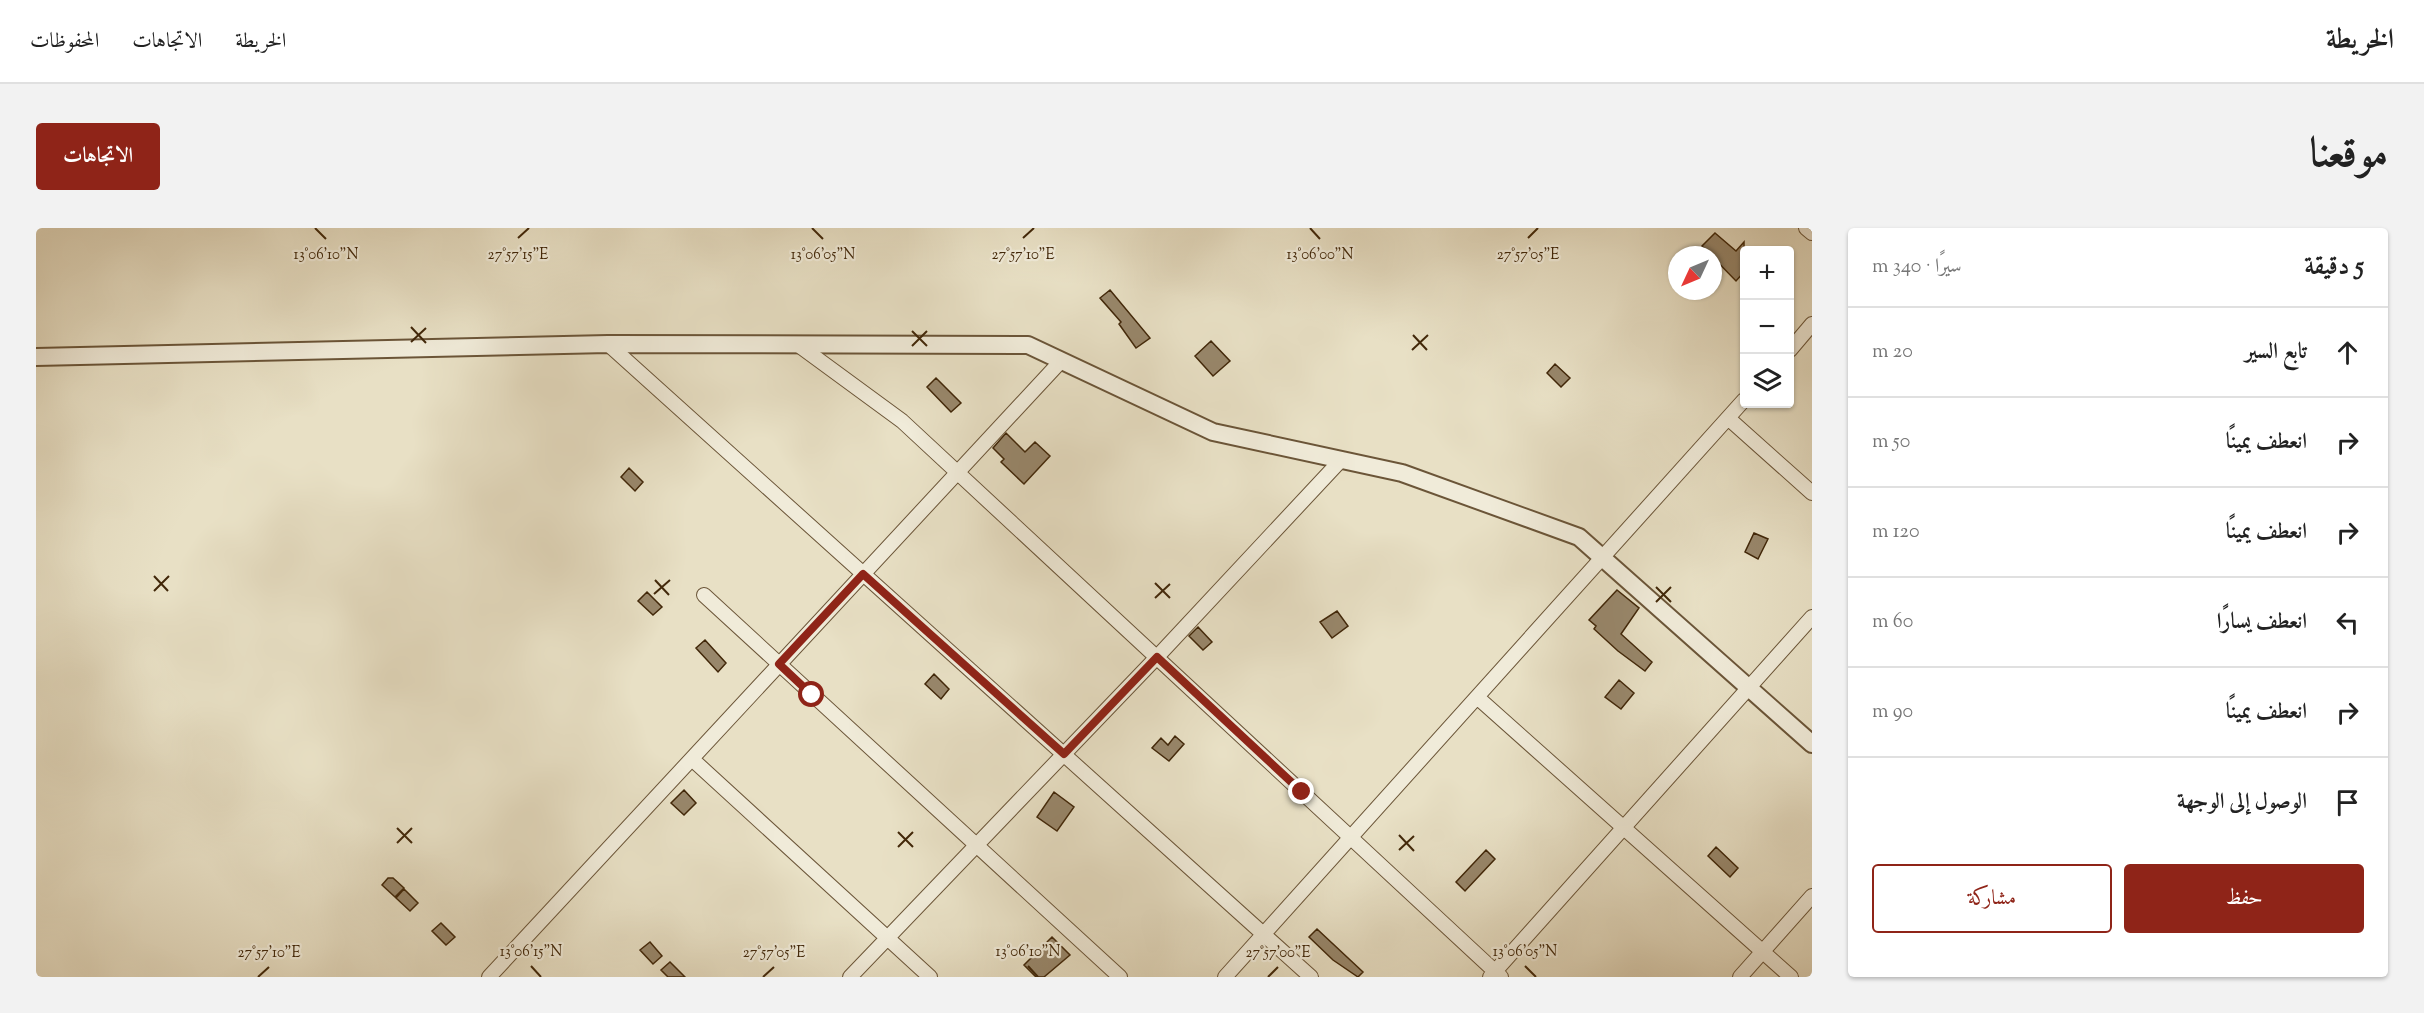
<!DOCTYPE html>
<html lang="ar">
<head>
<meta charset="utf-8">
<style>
  :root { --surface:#fff; --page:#f2f2f2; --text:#222; --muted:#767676; --line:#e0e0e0; --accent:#8f2418 }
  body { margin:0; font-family:"Sorts Mill Goudy",Amiri,serif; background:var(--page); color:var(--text); direction:rtl }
  .controls { position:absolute; right:18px; top:18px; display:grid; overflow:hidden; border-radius:6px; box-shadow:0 2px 4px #0004 }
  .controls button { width:54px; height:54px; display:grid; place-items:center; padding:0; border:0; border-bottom:2px solid var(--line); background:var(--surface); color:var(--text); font:30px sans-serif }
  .compass { position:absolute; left:1632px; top:18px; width:54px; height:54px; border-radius:50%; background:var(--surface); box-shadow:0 2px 4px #0004; rotate:226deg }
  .stop { position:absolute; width:18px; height:18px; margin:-14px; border:4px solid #8f2418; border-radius:50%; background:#fff }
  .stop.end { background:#8f2418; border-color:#fff; box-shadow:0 2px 6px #0008 }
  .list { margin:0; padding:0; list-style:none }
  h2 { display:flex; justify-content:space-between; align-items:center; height:78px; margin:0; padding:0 24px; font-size:26px }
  h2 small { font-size:20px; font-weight:400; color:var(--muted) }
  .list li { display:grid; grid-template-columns:39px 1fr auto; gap:18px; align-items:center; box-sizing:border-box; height:90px; padding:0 24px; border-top:2px solid var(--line) }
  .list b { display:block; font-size:22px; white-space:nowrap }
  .list em { font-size:20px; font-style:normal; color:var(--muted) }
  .actions { display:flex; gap:12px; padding:18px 24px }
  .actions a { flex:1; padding:14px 0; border:2px solid var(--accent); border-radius:6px; text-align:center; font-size:21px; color:var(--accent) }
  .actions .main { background:var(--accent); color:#fff }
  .icon { flex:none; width:33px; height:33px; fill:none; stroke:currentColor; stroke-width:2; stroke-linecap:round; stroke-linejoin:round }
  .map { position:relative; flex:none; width:1776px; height:749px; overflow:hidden; direction:ltr; border-radius:6px }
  header { display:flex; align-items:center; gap:36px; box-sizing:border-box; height:84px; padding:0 30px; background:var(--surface); border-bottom:2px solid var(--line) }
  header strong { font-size:28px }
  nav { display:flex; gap:33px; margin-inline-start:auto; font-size:21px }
  .intro { display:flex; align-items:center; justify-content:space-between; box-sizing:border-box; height:144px; padding:0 36px }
  h1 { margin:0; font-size:42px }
  .button { padding:15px 27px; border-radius:6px; background:var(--accent); color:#fff; font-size:21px; font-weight:700 }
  main { display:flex; gap:36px; padding:0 36px }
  aside { flex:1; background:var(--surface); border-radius:6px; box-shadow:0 2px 4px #0004 }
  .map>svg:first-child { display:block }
</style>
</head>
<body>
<header>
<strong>الخريطة</strong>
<nav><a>الخريطة</a><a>الاتجاهات</a><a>المحفوظات</a></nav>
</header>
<div class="intro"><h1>موقعنا</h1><a class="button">الاتجاهات</a></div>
<main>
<aside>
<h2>5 دقيقة<small>سيرًا · 340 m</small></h2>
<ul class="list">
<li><svg class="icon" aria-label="ahead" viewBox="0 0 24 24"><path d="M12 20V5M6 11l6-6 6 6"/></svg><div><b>تابع السير</b></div><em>20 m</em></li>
<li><svg class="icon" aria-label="right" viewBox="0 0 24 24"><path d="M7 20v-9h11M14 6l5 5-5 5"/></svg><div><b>انعطف يمينًا</b></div><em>50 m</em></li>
<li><svg class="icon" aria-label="right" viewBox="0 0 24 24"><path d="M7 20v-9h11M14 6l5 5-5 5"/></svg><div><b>انعطف يمينًا</b></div><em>120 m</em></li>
<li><svg class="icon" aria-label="left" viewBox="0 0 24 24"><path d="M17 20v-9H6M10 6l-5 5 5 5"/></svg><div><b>انعطف يسارًا</b></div><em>60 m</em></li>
<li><svg class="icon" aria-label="right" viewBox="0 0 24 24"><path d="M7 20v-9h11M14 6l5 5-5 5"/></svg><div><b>انعطف يمينًا</b></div><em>90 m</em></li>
<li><svg class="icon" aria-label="arrive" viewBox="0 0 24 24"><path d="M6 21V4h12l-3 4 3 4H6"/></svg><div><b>الوصول إلى الوجهة</b></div></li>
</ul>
<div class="actions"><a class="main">حفظ</a><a>مشاركة</a></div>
</aside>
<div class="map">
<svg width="1776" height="749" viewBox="0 0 1776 749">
  <rect width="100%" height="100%" fill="#e8e0c5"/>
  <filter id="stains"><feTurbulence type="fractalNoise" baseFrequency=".00333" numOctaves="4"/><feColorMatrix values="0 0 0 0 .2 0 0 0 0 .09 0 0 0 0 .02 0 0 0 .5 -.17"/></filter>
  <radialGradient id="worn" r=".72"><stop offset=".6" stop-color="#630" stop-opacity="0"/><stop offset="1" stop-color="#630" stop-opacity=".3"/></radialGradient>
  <!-- building -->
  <path fill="#98876b" stroke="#412709" stroke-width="1.5" d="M1679,5L1700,23L1708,14V44L1700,53L1666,18Z
    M1074,62L1114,110L1100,120L1083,96L1085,94L1064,70Z
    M1175,113L1194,133L1177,148L1159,128Z
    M1519,136L1534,150L1525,159L1511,145Z
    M900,150L925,175L915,184L891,159Z
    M970,205L989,224L999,214L1014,228L988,256L965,234L968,231L957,220Z
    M593,240L607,254L599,263L585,249Z
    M1718,305L1732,311L1722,331L1709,324Z
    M1581,362L1603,380L1585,406L1616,434L1609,443L1582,423L1558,401L1560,398L1553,392Z
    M611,364L626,379L617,387L602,373Z
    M1301,383L1312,398L1296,410L1284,394Z
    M1162,399L1176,414L1167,422L1153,408Z
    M669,412L690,435L682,444L660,420Z
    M898,446L913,461L905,471L889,456Z
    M1583,452L1598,465L1585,481L1569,469Z
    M1139,508L1148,516L1133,533L1116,520L1125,510L1132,517Z
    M648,562L660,575L648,587L635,575Z
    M1018,564L1038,579L1021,603L1001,589Z
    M1680,619L1702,640L1694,649L1672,628Z
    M1450,622L1459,631L1429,663L1420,654Z
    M352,650H357L368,660L359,669L346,657Z
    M368,661L382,675L374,683L360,670Z
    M405,695L419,709L410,717L396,703Z
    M1281,701L1327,744L1322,749L1297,732L1273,709Z
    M1016,709L1034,727L1008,749H1000L988,737Z
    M614,714L626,728L617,736L604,722Z
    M634,734L649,749H632L625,742Z"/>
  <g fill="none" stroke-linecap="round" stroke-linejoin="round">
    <!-- minor casing -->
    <g stroke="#6b5538" stroke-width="16">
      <path id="minor" d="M1770,0L1776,5
        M572,116L1275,749
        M761,116L866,193L1465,749
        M1754,122L1776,96
        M1692,190L1776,265
        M668,367L1084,749
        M1441,469L1755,749
        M656,531L894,749
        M453,749L1025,133
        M814,749L1121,429L1305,232
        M1189,749L1708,172
        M1454,749L1776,389
        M1704,749L1776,668"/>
    </g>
    <!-- tertiary casing -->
    <g stroke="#6b5538" stroke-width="20">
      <path id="tertiary" d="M0,129L572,116L992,117L1177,204L1366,245L1543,309L1776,516"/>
    </g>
    <!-- minor -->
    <use href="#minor" stroke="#f0ebd9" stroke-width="14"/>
    <!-- tertiary -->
    <use href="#tertiary" stroke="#f0ebd9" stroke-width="16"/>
  </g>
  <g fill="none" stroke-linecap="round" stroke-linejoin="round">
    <!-- route -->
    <path stroke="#8f2418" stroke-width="8" d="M776,467L743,436L827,346L1028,526L1121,429L1266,564"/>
  </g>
  <!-- ticks -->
  <path fill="none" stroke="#412709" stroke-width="2" d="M279,0L290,11M776,0L787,11M1274,0L1284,11M482,10L493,0M987,10L998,0M1492,10L1502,0M375,99L390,115M876,103L891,118M1377,107L1391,122M375,114L390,100M876,118L891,103M1376,122L1392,107M118,348L132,363M619,352L633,367M1119,355L1134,370M1620,359L1635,374M118,363L133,348M618,366L634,352M1119,370L1134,356M1620,374L1635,359M361,600L376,615M862,604L877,619M1363,607L1378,623M361,615L376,600M862,619L877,604M1363,622L1378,608M495,738L505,749M992,738L1002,749M1489,738L1500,749M222,749L233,739M727,749L738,739M1232,749L1242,739"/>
  <g font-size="15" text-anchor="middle" fill="#412709" stroke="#f0ebd9" stroke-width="4.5" stroke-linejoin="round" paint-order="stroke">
    <text x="482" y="31">27°57'15"E</text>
    <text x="987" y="31">27°57'10"E</text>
    <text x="1492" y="31">27°57'05"E</text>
    <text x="290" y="31">13°06'10"N</text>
    <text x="787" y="31">13°06'05"N</text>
    <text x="1284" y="31">13°06'00"N</text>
    <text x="495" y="728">13°06'15"N</text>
    <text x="992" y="728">13°06'10"N</text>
    <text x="1489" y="728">13°06'05"N</text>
    <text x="233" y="729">27°57'10"E</text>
    <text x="738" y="729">27°57'05"E</text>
    <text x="1242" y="729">27°57'00"E</text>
  </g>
  <rect width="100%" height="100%" filter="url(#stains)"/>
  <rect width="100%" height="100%" fill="url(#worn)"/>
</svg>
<div class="controls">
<button>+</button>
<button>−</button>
<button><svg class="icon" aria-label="layers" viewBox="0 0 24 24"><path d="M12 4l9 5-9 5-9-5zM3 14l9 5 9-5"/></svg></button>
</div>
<svg class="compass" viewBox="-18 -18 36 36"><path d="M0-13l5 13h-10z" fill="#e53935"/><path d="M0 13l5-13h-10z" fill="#767676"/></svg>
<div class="stop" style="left:776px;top:467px"></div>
<div class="stop end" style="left:1266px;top:564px"></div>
</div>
</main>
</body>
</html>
